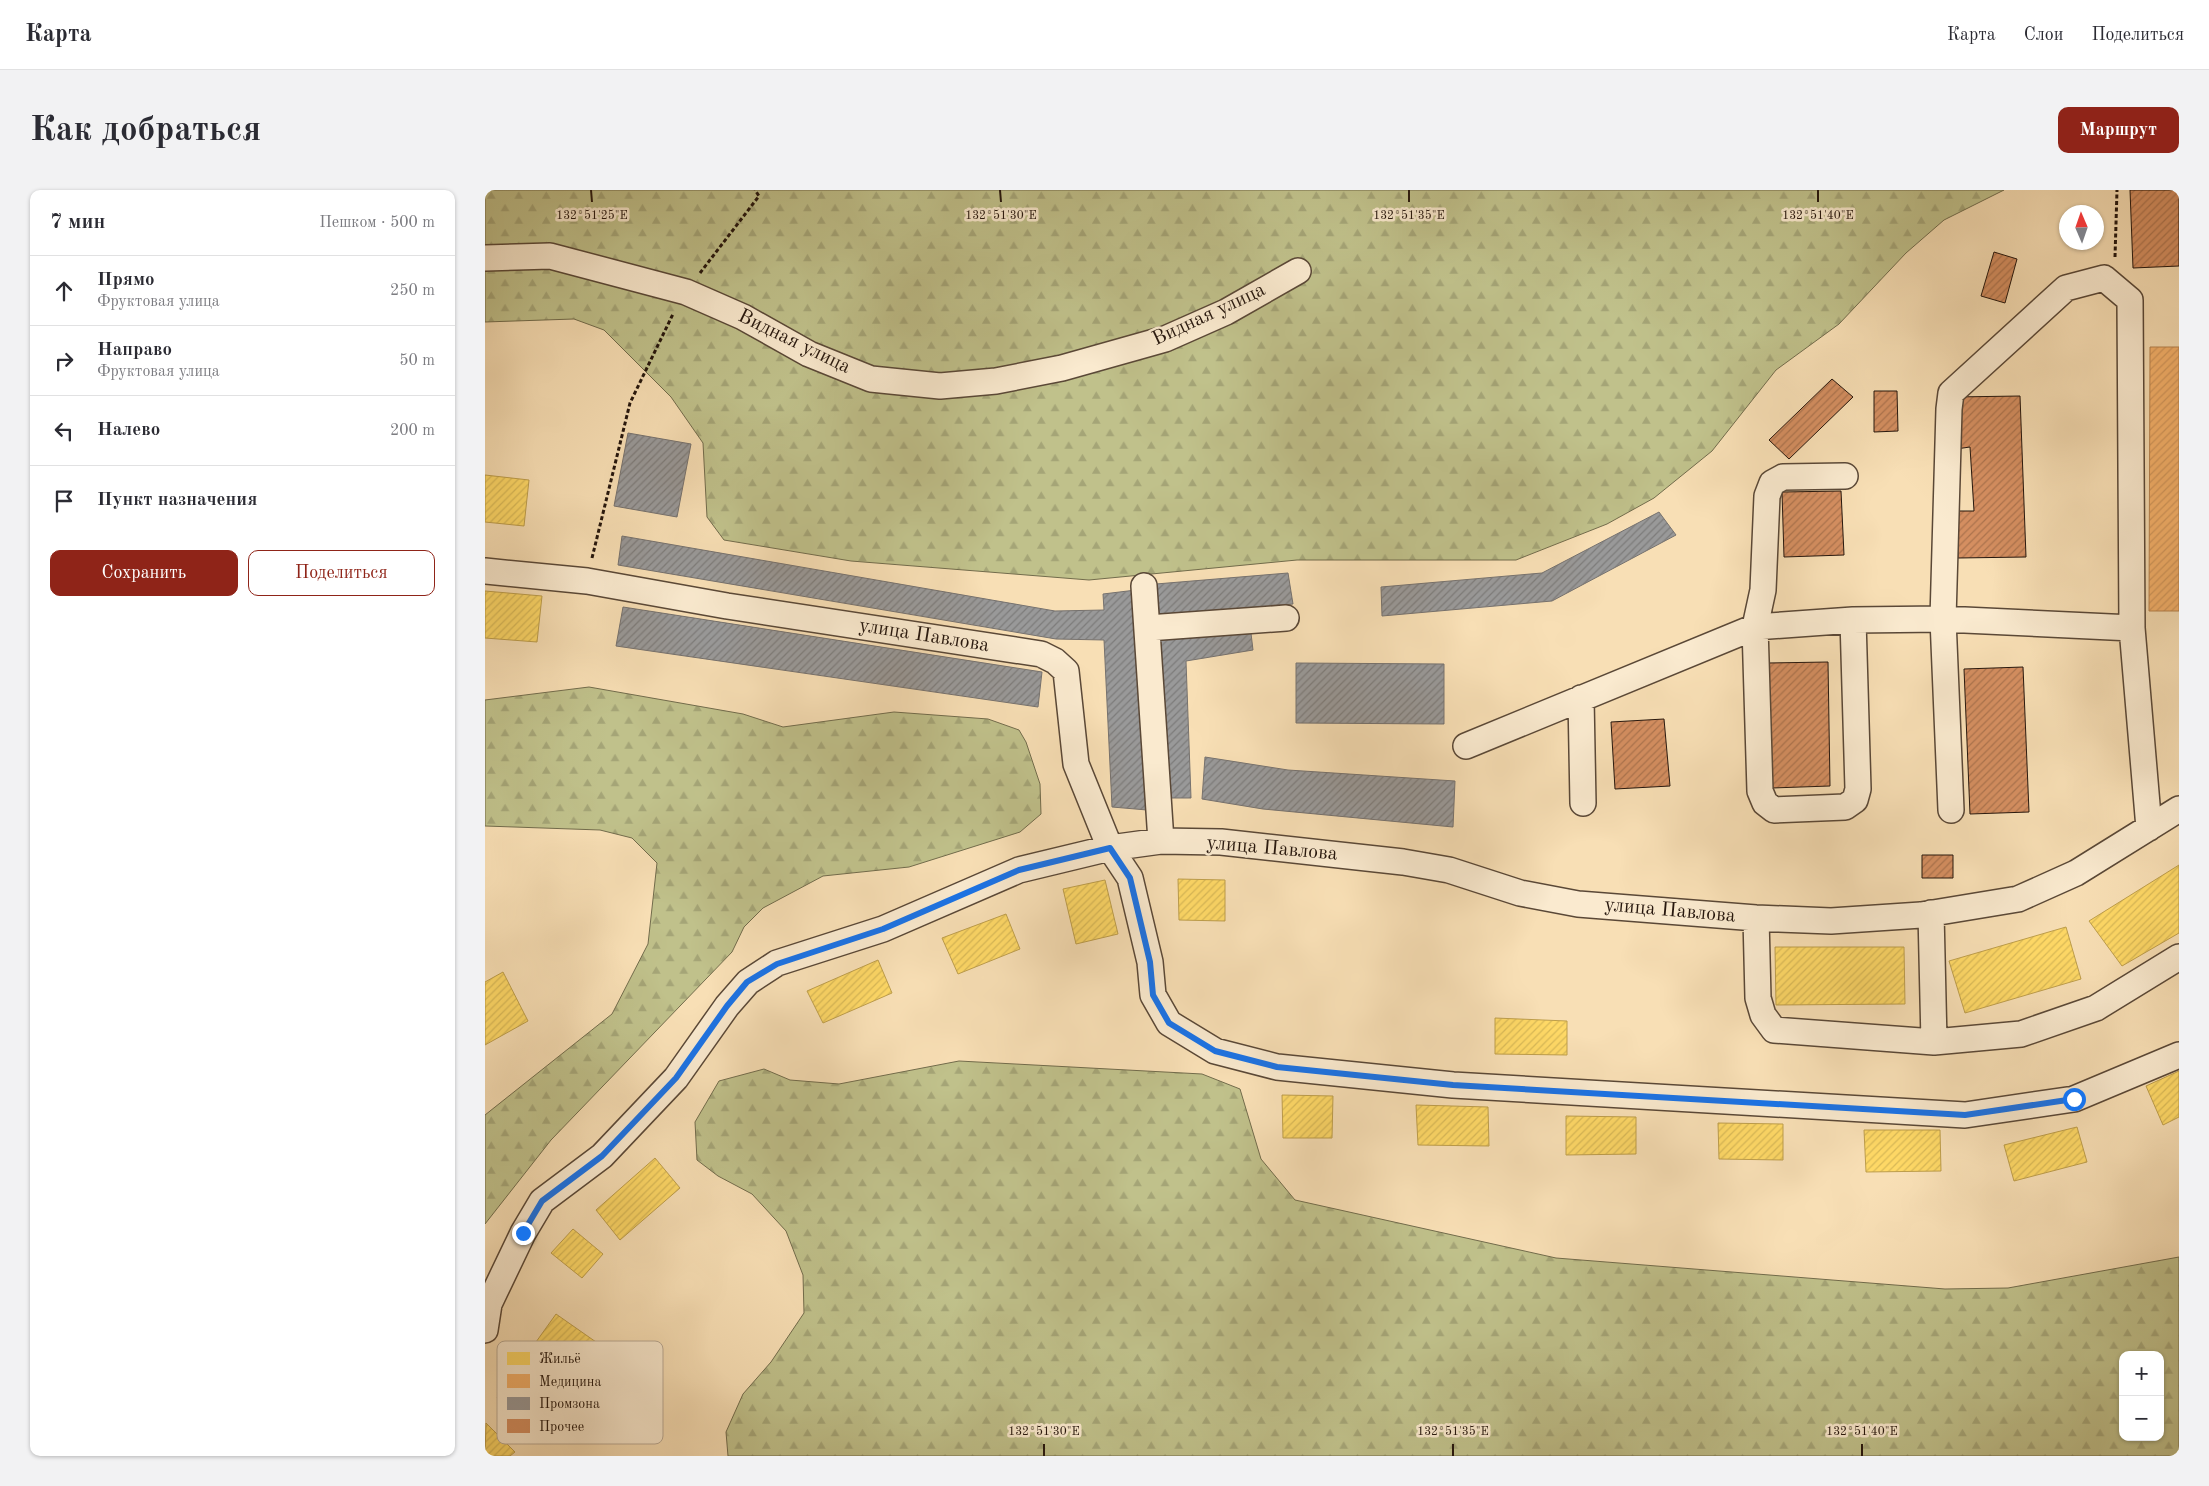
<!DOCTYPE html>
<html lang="ru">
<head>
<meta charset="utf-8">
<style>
  :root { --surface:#fff; --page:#f2f2f3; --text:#2b2b33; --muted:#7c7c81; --line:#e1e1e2; --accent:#8f2418 }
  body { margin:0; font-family:"Old Standard TT",serif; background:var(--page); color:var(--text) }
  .controls { position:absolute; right:15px; bottom:15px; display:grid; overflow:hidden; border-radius:10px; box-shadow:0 1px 4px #0004 }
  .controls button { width:45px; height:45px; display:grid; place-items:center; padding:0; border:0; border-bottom:1px solid var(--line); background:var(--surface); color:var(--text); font:25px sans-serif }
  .compass { position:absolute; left:1574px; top:15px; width:45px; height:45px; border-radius:50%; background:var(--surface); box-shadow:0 1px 4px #0004; rotate:358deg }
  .stop { position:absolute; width:15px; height:15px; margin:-11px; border:4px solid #1a73e8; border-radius:50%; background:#fff }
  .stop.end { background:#1a73e8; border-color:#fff; box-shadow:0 1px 5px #0008 }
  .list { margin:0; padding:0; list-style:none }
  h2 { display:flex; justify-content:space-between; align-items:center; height:65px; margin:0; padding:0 20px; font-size:21px }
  h2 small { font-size:16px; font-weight:400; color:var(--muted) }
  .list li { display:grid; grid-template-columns:32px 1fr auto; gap:15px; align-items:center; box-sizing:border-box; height:70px; padding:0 20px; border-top:1px solid var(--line) }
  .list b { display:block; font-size:19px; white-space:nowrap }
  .list p { margin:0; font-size:16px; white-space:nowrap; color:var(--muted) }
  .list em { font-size:16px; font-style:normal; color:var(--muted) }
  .actions { display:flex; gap:10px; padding:15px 20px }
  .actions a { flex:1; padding:11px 0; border:1px solid var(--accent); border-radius:10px; text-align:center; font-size:18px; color:var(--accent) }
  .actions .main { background:var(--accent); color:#fff }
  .icon { flex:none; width:28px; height:28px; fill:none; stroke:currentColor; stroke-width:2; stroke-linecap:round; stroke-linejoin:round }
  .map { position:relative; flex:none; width:1694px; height:1266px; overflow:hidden; border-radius:10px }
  header { display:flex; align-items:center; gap:30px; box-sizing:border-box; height:70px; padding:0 25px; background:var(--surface); border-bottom:1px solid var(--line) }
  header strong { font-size:24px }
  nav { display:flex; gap:28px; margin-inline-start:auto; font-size:18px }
  .intro { display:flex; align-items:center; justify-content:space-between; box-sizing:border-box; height:120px; padding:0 30px }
  h1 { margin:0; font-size:35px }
  .button { padding:12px 22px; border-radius:10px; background:var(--accent); color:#fff; font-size:18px; font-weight:700 }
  main { display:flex; gap:30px; padding:0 30px }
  aside { flex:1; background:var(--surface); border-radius:10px; box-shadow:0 1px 4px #0004 }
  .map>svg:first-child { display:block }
</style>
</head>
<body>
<header>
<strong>Карта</strong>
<nav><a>Карта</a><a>Слои</a><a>Поделиться</a></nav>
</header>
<div class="intro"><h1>Как добраться</h1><a class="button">Маршрут</a></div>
<main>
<aside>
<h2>7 мин<small>Пешком · 500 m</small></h2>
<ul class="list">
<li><svg class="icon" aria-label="ahead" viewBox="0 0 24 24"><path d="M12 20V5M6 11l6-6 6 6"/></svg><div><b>Прямо</b><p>Фруктовая улица</p></div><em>250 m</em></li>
<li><svg class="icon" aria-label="right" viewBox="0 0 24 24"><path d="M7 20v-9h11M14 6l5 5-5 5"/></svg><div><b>Направо</b><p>Фруктовая улица</p></div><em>50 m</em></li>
<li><svg class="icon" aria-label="left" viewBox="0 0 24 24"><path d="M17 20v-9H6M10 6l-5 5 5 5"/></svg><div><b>Налево</b></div><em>200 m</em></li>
<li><svg class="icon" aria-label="arrive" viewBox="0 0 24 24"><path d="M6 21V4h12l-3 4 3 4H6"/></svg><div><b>Пункт назначения</b></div></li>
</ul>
<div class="actions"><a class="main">Сохранить</a><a>Поделиться</a></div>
</aside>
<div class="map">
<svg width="1694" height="1266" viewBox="0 0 1694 1266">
  <defs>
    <pattern id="forest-firs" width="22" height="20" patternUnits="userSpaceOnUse" patternTransform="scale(1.25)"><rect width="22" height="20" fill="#c0c18b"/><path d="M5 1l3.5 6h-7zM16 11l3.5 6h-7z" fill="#a5a577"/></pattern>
    <pattern id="homes-hatch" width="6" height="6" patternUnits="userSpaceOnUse" patternTransform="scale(1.25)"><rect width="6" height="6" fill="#ffd966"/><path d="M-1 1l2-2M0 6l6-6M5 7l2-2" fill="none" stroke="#daba57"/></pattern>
    <pattern id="health-hatch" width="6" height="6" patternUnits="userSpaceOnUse" patternTransform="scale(1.25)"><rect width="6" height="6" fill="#f6b26b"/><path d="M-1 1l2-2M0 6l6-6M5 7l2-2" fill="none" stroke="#d3985c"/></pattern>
    <pattern id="industry-hatch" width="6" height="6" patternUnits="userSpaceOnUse" patternTransform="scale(1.25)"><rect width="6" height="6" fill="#999"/><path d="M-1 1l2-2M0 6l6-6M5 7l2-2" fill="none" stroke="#7d7c7b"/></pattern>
    <pattern id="building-hatch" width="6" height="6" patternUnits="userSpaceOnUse" patternTransform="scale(1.25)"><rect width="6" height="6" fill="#d58f61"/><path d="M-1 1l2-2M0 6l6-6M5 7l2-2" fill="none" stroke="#ad744e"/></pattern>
  </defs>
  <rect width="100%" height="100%" fill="#f8dfb5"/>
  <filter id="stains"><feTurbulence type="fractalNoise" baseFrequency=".004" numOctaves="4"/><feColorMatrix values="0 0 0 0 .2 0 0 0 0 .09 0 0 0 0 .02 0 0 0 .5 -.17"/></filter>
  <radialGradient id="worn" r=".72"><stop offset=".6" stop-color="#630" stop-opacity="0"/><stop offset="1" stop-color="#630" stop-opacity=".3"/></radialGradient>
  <!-- forest -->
  <path fill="url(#forest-firs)" stroke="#726c4c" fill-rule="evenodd" d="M0,0H1519L1459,30L1421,63L1354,134L1291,180L1227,261L1169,308L1122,334L1031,370H812L604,390L366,371L239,350L222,327L218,253L186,207L119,140L89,129L0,132Z
    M104,497L258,524L298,537L409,522L503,529L534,540L541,552L555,594L556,624L535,642L424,677L338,686L278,718L259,737L247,762L66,950L0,1034V925L127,824L163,754L172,673L147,648L115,640L0,636V510Z
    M474,871L717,884L755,899L776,969L810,1010L1071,1068L1460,1099L1523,1098L1694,1067V1266H243L241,1242L258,1204L286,1172L319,1123L318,1085L301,1041L267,1004L233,986L212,970L210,932L234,891L279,879L305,890L354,894ZM1638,1165H1675V1247H1638Z"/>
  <!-- homes -->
  <path fill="url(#homes-hatch)" stroke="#be9e4b" d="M0,285L44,290L39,336L0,332Z
    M0,401L57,406L52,452L0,448Z
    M1694,675V743L1637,776L1604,731Z
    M693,689L740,690V731L694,730Z
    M620,690L633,744L591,754L578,699Z
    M521,724L535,759L473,784L457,748Z
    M1581,737L1596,789L1480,823L1464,771Z
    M1290,757H1419L1420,814L1291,815Z
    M393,770L407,803L338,833L322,801Z
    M18,782L43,831L0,855V792Z
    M1010,828L1082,831V865L1010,864Z
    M1694,881V927L1678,935L1661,896Z
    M797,905L848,906L847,948H798Z
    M931,915L1003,917L1004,956L933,955Z
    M1081,926L1151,927V964L1081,965Z
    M1233,933L1298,934V970L1234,969Z
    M1592,937L1602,972L1529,991L1519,955Z
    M1379,940H1455L1456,981L1381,982Z
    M170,968L195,998L135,1050L111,1020Z
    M88,1039L118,1064L97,1088L66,1063Z
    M71,1124L111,1152L91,1180L51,1152Z
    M32,1179L69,1204L50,1231L12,1208Z
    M1,1233L30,1262L25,1266H0Z"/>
  <!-- health -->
  <path fill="url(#health-hatch)" stroke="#b7834f" d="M1665,157H1694V421H1664Z"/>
  <!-- industry -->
  <path fill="url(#industry-hatch)" stroke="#76726f" d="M143,243L206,254L192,327L129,316Z
    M1174,322L1191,345L1067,411L897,426L896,397L1057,383Z
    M137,346L570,421L619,420L618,404L651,400L662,620L627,617L619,450L571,449L133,375Z
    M803,383L808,414L675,427L671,394Z
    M138,417L557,482L553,517L131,456Z
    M765,435L768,460L701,471L706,608H680L672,449Z
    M811,473L959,474V534L811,533Z
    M720,567L803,580L970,591L968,637L778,619L717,609Z"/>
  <!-- building -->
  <path fill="url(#building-hatch)" stroke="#25160d" d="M1645,0H1694V76L1648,78Z
    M1509,62L1532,69L1520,113L1496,106Z
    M1347,189L1368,207L1304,269L1284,250Z
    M1389,201H1412L1413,241L1389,242Z
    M1535,206L1541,367L1473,368L1471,321H1489L1485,257L1471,259L1468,207Z
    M1356,301L1359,365L1299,367L1297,302Z
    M1343,472L1345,596L1287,598L1283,473Z
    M1538,477L1544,622L1485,624L1479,479Z
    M1179,529L1185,596L1130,599L1126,532Z
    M1437,665H1468V688H1437Z"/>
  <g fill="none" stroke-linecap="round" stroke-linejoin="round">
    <!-- minor casing -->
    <g stroke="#5a4837" stroke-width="28">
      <path id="minor" d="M0,68L65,66L201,102L258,127L324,164L386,189L455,196L511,191L577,178L680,149L741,122L813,81
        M1360,286L1298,287L1287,293L1282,306L1278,400L1270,437L1275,601L1280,613L1289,620L1360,617L1370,610L1373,599L1368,430
        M0,381L102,391L242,416L556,464L570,471L581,481L591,574L625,658L645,688L665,772L668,805L684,833L730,861L792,877L968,895L1480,925L1589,909L1694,865
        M659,396L676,651
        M663,438L801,428
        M1096,508L1098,613
        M981,556L1270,437L1368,430L1458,429L1647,438L1664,638
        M1466,620L1458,429L1464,219L1466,203L1581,98L1619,88L1645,110L1647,438
        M1446,723L1449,852
        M1271,728L1273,808L1278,825L1289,840L1449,852L1536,844L1611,818L1694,767
        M0,1140L4,1114L38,1043L57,1011L117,966L191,888L242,816L263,792L292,773L398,739L534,680L625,658L676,651L736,652L918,672L964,680L1035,703L1093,714L1271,728L1346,731L1436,725L1533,709L1591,683L1694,619"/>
    </g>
    <!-- path -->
    <path stroke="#25160d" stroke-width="3" stroke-dasharray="4 2.5" stroke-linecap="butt" d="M1630,67L1632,0
      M215,83L274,6L270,0
      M107,368L145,213L188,124"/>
    <!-- minor -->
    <use href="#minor" stroke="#faeacf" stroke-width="25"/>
  </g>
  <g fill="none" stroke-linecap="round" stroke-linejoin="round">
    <!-- route -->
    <path stroke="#1a73e8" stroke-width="6" d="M38,1043L57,1011L117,966L191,888L242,816L262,792L292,774L398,739L534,680L625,658L645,688L665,772L668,805L684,833L730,861L792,877L968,895L1480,925L1589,909"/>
  </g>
  <!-- ticks -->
  <path fill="none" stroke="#25160d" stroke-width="2" d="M106,0L107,12M515,0L516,12M924,0V12M1333,0V12M559,1254V1266M968,1254V1266M1377,1254V1266"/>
  <g text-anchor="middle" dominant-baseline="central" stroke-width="5" stroke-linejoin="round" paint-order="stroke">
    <!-- street labels -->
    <g font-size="20" fill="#25160d" stroke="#faeacf">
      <text transform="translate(724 125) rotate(-25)">Видная улица</text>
      <text transform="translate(309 152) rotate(26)">Видная улица</text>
      <text transform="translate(439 446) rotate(9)">улица Павлова</text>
      <text transform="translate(787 659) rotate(5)">улица Павлова</text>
      <text transform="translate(1185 721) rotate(5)">улица Павлова</text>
    </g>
  </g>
  <!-- legend -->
  <rect x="12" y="1151" width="166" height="103" rx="8" fill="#faeacf" stroke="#baaa95" stroke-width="1"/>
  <rect x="22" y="1162" width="23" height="13" fill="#ffd966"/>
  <rect x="22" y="1184" width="23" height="14" fill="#f6b26b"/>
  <rect x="22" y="1207" width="23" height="13" fill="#999"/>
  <rect x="22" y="1229" width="23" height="14" fill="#d58f61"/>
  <g font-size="14" fill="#25160d">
    <text x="54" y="1173">Жильё</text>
    <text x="54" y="1196">Медицина</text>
    <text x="54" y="1218">Промзона</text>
    <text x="54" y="1241">Прочее</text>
  </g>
  <g font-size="12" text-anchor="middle" fill="#25160d" stroke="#faeacf" stroke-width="5" stroke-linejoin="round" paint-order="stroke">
    <text x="107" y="29">132°51'25"E</text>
    <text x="516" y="29">132°51'30"E</text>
    <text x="924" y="29">132°51'35"E</text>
    <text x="1333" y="29">132°51'40"E</text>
    <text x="559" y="1245">132°51'30"E</text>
    <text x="968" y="1245">132°51'35"E</text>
    <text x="1377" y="1245">132°51'40"E</text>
  </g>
  <rect width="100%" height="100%" filter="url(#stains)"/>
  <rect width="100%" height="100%" fill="url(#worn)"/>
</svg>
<div class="controls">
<button>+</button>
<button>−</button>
</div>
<svg class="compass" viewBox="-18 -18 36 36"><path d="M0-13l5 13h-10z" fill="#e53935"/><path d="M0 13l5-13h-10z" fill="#7c7c81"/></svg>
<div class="stop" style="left:1589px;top:909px"></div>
<div class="stop end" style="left:38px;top:1043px"></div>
</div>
</main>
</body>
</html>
